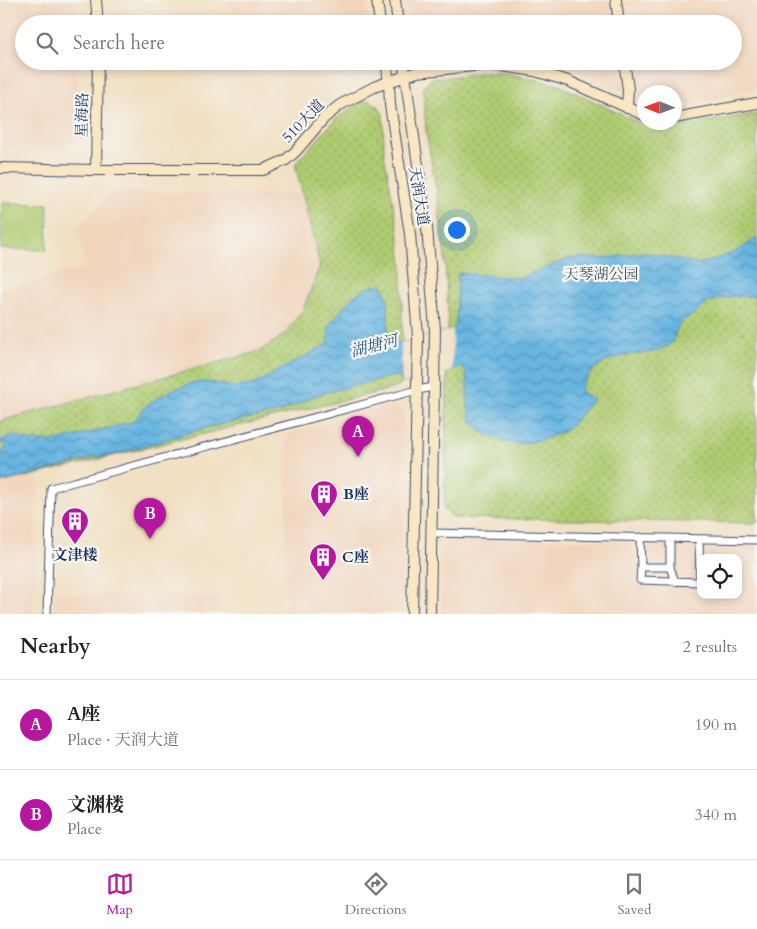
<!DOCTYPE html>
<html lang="en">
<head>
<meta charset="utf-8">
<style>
  :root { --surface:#fff; --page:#f6f6f6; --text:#202124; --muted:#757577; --line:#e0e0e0; --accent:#b5179e }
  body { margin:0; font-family:Cardo,"Noto Serif SC",serif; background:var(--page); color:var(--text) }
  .controls { position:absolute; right:15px; bottom:15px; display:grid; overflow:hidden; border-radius:10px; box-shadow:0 2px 8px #0003 }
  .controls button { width:45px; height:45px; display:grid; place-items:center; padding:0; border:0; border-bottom:1px solid var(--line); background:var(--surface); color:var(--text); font:25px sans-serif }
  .compass { position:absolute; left:637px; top:85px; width:45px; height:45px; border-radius:50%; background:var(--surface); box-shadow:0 2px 8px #0003; rotate:271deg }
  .you { position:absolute; left:456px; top:229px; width:18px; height:18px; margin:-12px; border:4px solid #fff; border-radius:50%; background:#1a73e8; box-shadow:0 0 0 8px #1a73e833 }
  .badge { display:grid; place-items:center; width:32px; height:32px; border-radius:50%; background:var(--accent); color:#fff; font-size:16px; font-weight:700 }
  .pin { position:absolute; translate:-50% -41px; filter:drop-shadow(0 1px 2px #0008) }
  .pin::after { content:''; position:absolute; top:26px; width:18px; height:15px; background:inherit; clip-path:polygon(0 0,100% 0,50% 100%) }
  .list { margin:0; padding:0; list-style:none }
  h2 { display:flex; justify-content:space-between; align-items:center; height:65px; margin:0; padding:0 20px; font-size:21px }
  h2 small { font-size:16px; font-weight:400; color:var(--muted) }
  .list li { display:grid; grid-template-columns:32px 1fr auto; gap:15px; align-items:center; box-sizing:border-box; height:90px; padding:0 20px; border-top:1px solid var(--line) }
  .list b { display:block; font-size:19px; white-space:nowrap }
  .list p { margin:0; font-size:16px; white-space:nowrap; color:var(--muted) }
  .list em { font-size:16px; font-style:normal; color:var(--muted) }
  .icon { flex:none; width:28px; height:28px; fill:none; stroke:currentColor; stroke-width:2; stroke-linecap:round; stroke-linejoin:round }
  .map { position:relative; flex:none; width:757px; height:614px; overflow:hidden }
  .search { position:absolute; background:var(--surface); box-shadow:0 2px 8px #0003; left:15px; right:15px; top:15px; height:55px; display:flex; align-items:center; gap:12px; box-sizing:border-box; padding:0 18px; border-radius:28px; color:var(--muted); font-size:19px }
  .sheet { height:245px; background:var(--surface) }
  nav { display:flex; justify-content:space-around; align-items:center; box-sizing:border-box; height:70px; border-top:1px solid var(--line); background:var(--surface); font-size:14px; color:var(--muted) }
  nav a { display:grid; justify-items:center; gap:2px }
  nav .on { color:var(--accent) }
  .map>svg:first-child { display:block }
</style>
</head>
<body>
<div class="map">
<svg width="757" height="614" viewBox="0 0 757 614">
  <defs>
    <pattern id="park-dots" width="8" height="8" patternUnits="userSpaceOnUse" patternTransform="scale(1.25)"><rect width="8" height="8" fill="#afcb71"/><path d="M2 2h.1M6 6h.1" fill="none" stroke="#8ea560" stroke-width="1.8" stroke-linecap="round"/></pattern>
    <pattern id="water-waves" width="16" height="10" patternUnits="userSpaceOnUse" patternTransform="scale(1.25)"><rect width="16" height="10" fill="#67b5e1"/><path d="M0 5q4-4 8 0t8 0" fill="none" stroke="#5494ba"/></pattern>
  </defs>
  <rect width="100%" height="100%" fill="#f6f6f2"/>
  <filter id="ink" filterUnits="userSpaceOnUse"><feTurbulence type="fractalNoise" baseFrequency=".02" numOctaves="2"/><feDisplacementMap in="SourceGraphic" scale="10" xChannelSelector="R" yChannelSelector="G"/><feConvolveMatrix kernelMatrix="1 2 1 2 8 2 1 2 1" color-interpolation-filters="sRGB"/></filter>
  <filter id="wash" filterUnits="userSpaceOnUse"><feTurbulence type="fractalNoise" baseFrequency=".0096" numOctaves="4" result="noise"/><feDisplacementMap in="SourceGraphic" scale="20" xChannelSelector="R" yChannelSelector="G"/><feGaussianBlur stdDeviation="1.12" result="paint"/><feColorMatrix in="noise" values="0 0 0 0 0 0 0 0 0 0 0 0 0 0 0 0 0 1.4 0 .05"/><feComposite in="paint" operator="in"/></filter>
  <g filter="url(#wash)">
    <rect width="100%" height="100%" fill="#f1e0c3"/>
    <!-- built -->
    <path fill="#f1d5bd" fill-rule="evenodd" d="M0,0H78V24H24V61H78V140L64,149L0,147Z
      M224,0H365L368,21L355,24H243Z
      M408,0H757V90L682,106L675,105L674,92H644V99L583,74L531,61H733V24H411Z
      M113,192L303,194L320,265L303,310L285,334L261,351L0,421V290L86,267L77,228Z
      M395,404L404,411L402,614H285L287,434Z
      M37,473L34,614H0V483Z
      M453,538L757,544V614H441L442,548ZM701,558H738V595H701Z
      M55,594L221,597V614H54Z"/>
    <!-- grass -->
    <path fill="#afcb71" stroke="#657d68" d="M2,203L48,204L47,250L1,249Z"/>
    <!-- park -->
    <path fill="url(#park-dots)" stroke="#657d68" d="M478,73H506L559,85L640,123L657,126H674L757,114V523L454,518L444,510L448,316L445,258L437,194L426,131L423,87L432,78H443Z
      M361,101H370L378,106L383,114L384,154L398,230L402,264V383L395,388L0,483V421L260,351L285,334L303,310L320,265L295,164L336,119Z"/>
    <!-- water -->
    <path fill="url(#water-waves)" stroke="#4172a0" d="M757,237V296C741,297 720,295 706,304C703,306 701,310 697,312C682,322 677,321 674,341C667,346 661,350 653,352C647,353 640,353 634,354C609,358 587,366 580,392L594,399L567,430L548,438L520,444L504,442L482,432L472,422L468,407L466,371L461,367L402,383L399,375L320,394L280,412L209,427L110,456L96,457L0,483V454L6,448L5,443H0V441L7,437L16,436L31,441H56L132,422L148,404L170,391L195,382H208L235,387L253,385L329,343L328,327C341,311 359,281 383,286L388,301V338L401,343L453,329L456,323L458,273L520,278L568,259L583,257L601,259L644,252L699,264L720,258L741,249Z"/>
    <!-- pier -->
    <path fill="#f1e0c3" d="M453,329L452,371L402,383L401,343Z"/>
  </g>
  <g filter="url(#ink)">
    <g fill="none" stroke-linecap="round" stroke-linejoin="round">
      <!-- street casing -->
      <g stroke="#3b4a6d" stroke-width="9">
        <path id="street" d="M431,533L757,540
          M640,537L641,567H670
          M670,538V567L675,582
          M641,567L640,580L700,582L699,539
          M47,614L51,488L417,390L434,387"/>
      </g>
      <!-- secondary casing -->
      <g stroke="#3b4a6d" stroke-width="12">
        <path id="secondary" d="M96,0L98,24
          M377,0L380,24
          M395,0L398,24
          M616,0L619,24
          M386,61L389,83L390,105L410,234L418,337L412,614
          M403,61L427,227L435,330L430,614
          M624,61L628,89L627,108
          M674,118L757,103
          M0,168L96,170H263L286,160L296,151L324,118L340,105L374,87L417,72L483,65L509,67L535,71L568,81L644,115
          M96,170L98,61"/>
      </g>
      <!-- street -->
      <use href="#street" stroke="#fff" stroke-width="7"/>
      <!-- secondary -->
      <use href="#secondary" stroke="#f9e7c3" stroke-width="10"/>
    </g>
  </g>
  <!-- icons -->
  <defs>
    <g id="building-pin" transform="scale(1.4375)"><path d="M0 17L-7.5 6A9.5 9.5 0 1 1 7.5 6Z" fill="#b5179e" stroke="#f6f6f2"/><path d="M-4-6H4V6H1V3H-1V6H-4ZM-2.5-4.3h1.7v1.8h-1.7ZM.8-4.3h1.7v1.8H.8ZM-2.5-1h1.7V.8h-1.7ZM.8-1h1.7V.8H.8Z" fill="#fff"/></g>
  </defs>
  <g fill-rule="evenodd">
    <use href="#building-pin" x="324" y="494"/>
    <use href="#building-pin" x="75" y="521"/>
    <use href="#building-pin" x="323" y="557"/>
  </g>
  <g text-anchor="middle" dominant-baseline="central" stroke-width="4.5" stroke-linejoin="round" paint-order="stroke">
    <!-- street labels -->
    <g font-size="15" fill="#1b2f5e" stroke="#f6f6f2">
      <text transform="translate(82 115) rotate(-89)">星海路</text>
      <text transform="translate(303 121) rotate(-46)">510大道</text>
      <text transform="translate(419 196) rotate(81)">天润大道</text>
    </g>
    <!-- park labels -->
    <g font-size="15" fill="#405663" stroke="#f6f6f2">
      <text x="601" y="274">天琴湖公园</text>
    </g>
    <!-- poi labels -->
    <g font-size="15" font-weight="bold" fill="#1b2f5e" stroke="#f6f6f2" text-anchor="start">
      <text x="343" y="494">B座</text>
      <text x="75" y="555" text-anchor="middle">文津楼</text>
      <text x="342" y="557">C座</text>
    </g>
    <!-- water labels -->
    <g font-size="16" font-style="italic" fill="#325785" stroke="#f6f6f2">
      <text transform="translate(374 346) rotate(-14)">湖塘河</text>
    </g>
  </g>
</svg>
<div class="controls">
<button><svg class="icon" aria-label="locate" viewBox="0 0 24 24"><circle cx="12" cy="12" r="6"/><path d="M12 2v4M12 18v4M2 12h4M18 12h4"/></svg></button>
</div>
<svg class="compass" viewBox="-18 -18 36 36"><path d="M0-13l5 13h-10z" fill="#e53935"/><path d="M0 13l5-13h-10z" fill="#757577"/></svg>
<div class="you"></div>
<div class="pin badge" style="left:358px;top:457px">A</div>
<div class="pin badge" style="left:150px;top:539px">B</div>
<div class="search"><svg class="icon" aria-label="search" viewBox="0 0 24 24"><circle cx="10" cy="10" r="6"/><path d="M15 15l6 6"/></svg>Search here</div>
</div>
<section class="sheet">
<h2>Nearby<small>2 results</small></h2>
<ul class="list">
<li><span class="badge">A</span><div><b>A座</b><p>Place · 天润大道</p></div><em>190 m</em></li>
<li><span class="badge">B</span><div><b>文渊楼</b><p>Place</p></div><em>340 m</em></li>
</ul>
</section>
<nav>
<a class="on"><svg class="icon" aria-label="map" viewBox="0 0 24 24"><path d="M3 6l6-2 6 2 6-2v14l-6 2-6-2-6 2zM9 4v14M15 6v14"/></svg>Map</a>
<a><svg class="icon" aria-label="directions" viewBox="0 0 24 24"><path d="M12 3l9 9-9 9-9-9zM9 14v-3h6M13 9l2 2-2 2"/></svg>Directions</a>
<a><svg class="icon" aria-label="saved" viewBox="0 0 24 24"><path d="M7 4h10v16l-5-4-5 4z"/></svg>Saved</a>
</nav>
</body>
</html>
